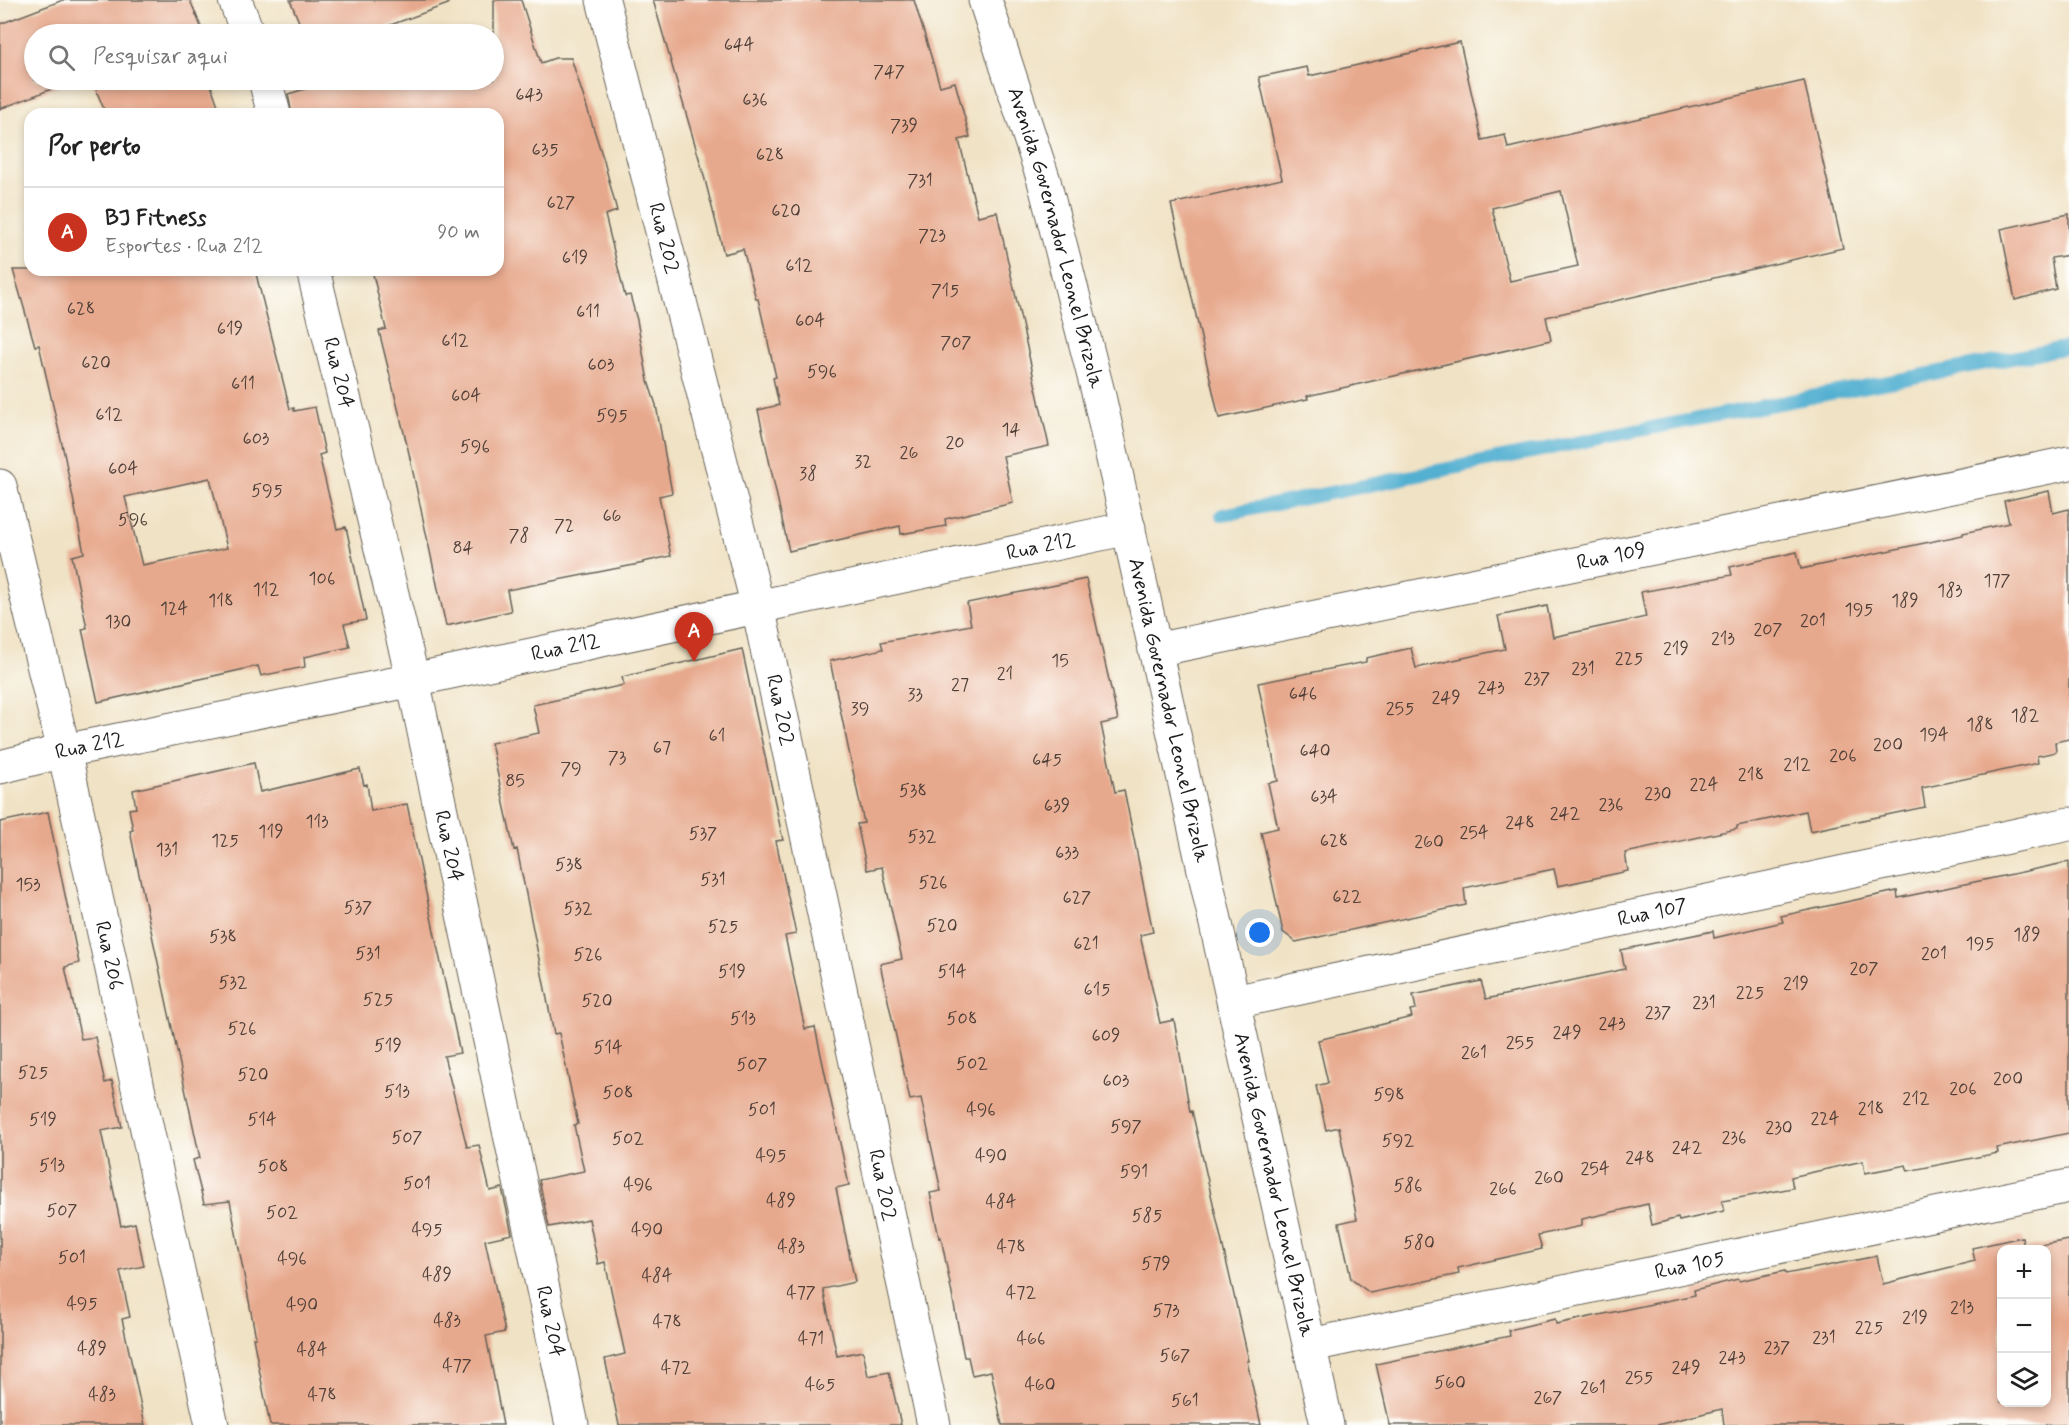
<!DOCTYPE html>
<html lang="pt">
<head>
<meta charset="utf-8">
<style>
  :root { --surface:#fff; --page:#f2f2f2; --text:#222; --muted:#767676; --line:#e0e0e0; --accent:#c8321e }
  body { margin:0; font-family:Mynerve,sans-serif; background:var(--page); color:var(--text) }
  .controls { position:absolute; right:18px; bottom:18px; display:grid; overflow:hidden; border-radius:12px; box-shadow:0 3px 9px #0003 }
  .controls button { width:54px; height:54px; display:grid; place-items:center; padding:0; border:0; border-bottom:2px solid var(--line); background:var(--surface); color:var(--text); font:30px sans-serif }
  .you { position:absolute; left:1260px; top:933px; width:21px; height:21px; margin:-15px; border:4px solid #fff; border-radius:50%; background:#1a73e8; box-shadow:0 0 0 9px #1a73e833 }
  .badge { display:grid; place-items:center; width:39px; height:39px; border-radius:50%; background:var(--accent); color:#fff; font-size:20px; font-weight:700 }
  .pin { position:absolute; translate:-50% -50px; filter:drop-shadow(0 2px 3px #0008) }
  .pin::after { content:''; position:absolute; top:32px; width:21px; height:18px; background:inherit; clip-path:polygon(0 0,100% 0,50% 100%) }
  .list { margin:0; padding:0; list-style:none }
  h2 { display:flex; justify-content:space-between; align-items:center; height:78px; margin:0; padding:0 24px; font-size:26px }
  h2 small { font-size:20px; font-weight:400; color:var(--muted) }
  .list li { display:grid; grid-template-columns:39px 1fr auto; gap:18px; align-items:center; box-sizing:border-box; height:90px; padding:0 24px; border-top:2px solid var(--line) }
  .list b { display:block; font-size:22px; white-space:nowrap }
  .list p { margin:0; font-size:20px; white-space:nowrap; color:var(--muted) }
  .list em { font-size:20px; font-style:normal; color:var(--muted) }
  .icon { flex:none; width:33px; height:33px; fill:none; stroke:currentColor; stroke-width:2; stroke-linecap:round; stroke-linejoin:round }
  .map { position:relative; flex:none; width:2069px; height:1425px; overflow:hidden }
  .search { position:absolute; background:var(--surface); box-shadow:0 3px 9px #0003; left:24px; top:24px; width:480px; height:66px; display:flex; align-items:center; gap:15px; box-sizing:border-box; padding:0 21px; border-radius:33px; color:var(--muted); font-size:22px }
  .panel { position:absolute; background:var(--surface); box-shadow:0 3px 9px #0003; left:24px; top:108px; width:480px; height:168px; border-radius:18px }
  .map>svg:first-child { display:block }
</style>
</head>
<body>
<div class="map">
<svg width="2069" height="1425" viewBox="0 0 2069 1425">
  <rect width="100%" height="100%" fill="#fdfcf7"/>
  <filter id="ink" filterUnits="userSpaceOnUse"><feTurbulence type="fractalNoise" baseFrequency=".0167" numOctaves="2"/><feDisplacementMap in="SourceGraphic" scale="12" xChannelSelector="R" yChannelSelector="G"/><feConvolveMatrix kernelMatrix="1 2 1 2 8 2 1 2 1" color-interpolation-filters="sRGB"/></filter>
  <filter id="wash" filterUnits="userSpaceOnUse"><feTurbulence type="fractalNoise" baseFrequency=".008" numOctaves="4" result="noise"/><feDisplacementMap in="SourceGraphic" scale="24" xChannelSelector="R" yChannelSelector="G"/><feGaussianBlur stdDeviation="1.35" result="paint"/><feColorMatrix in="noise" values="0 0 0 0 0 0 0 0 0 0 0 0 0 0 0 0 0 1.4 0 .05"/><feComposite in="paint" operator="in"/></filter>
  <g filter="url(#wash)">
    <rect width="100%" height="100%" fill="#f0e2c4"/>
    <g fill="none" stroke-linecap="round" stroke-linejoin="round">
      <!-- stream -->
      <path stroke="#52b0d1" stroke-width="14" d="M1222,515L1625,433L2069,347"/>
    </g>
    <g id="blocks">
      <!-- building -->
      <path fill="#e7a98d" fill-rule="evenodd" d="M63,0H190L204,34H34V80H75L0,109V24Z
        M290,0H448V4L366,34H304Z
        M494,0H521L541,63L555,58H571L604,161L617,211L605,215L625,296L630,295L637,320L648,381L656,405L672,493L659,496L671,556L643,562L644,563L507,590L511,611L446,626L408,449L379,331L386,329L372,270H498V114H292L288,94L336,80H494Z
        M653,0H914L940,86L955,82L970,137L959,140L978,216L997,212L1049,446L1003,456L1013,503L945,519L946,526L901,534L900,526L789,551L758,410L779,405L773,378L776,377L758,299H756L743,249L724,254L703,172Z
        M1460,42L1482,140L1505,135L1508,148L1804,81L1843,248L1546,317L1551,340L1307,396L1308,399L1219,418L1171,204L1282,179L1259,77L1307,67L1309,76ZM1561,191L1578,266L1510,281L1492,208Z
        M92,80H209L221,114H106Z
        M2069,214V255L2051,258L2056,289L2015,300L2001,229Z
        M13,270H255L290,409L294,408V411L315,407L325,453L319,455L337,529L346,527L366,620L344,624L350,647L304,657L305,667L261,676L258,666L98,702L82,629L87,628L72,556L84,553L64,453L39,345L35,346ZM210,478L227,548L142,565L125,497Z
        M2049,491L2053,513L2069,509V739L2055,742L2056,752L2037,756L2038,763L1922,788L1925,807L1810,831L1806,811L1737,826V829L1625,853L1628,871L1558,886L1554,869L1464,888L1466,905L1296,942L1283,932L1261,832L1278,828L1268,783L1278,781L1258,683L1366,662V658L1411,648L1416,668L1505,649L1498,616L1547,606L1553,637L1646,617L1641,592L1732,575L1730,567L1797,552L1801,569L1963,535V533L2009,523L2004,501Z
        M1086,579L1118,720L1101,724L1115,792L1124,790L1153,932L1140,935L1160,1023L1174,1020L1190,1112L1192,1111L1249,1361H1247L1261,1425H1002L991,1371L972,1375L968,1357H964L941,1237L939,1238L930,1193L941,1191L921,1098L910,1100L880,964L902,959L882,867L867,870L857,824L864,823L830,661L883,649L881,642L971,625L967,603Z
        M742,649L783,840L776,841L796,934L785,936L805,1029L815,1027L849,1185L836,1188L855,1282L823,1289L837,1356L863,1351L868,1376L889,1372L901,1425H619L605,1359L625,1354L605,1262L598,1264L589,1219L549,1227L539,1180L584,1171L574,1125L578,1124L559,1033L554,1034L517,849L514,850L491,743L539,733L533,705L624,685L622,677Z
        M254,763L260,792L360,769L364,785L367,784L371,811L407,804L460,1053L444,1056L467,1147L479,1145L490,1191L502,1188L512,1234L485,1240L505,1332L486,1336L503,1425H270L253,1338H256L230,1201L204,1204L193,1160L200,1158L137,865L130,831L133,830L129,809L136,808L133,790Z
        M48,812L79,963L65,967L81,1039L95,1037L105,1083L112,1081L122,1127L101,1131L121,1226L135,1223L144,1266L120,1271L130,1317L122,1319L145,1425H0V822Z
        M2069,862V1133L1997,1148L1998,1153L1908,1171L1906,1165L1865,1173L1863,1161L1791,1177L1793,1188L1722,1201L1724,1211L1679,1221L1678,1218L1652,1225L1648,1204L1582,1219V1226L1538,1235L1542,1249L1458,1268L1459,1274L1370,1293L1351,1279L1339,1223L1357,1219L1339,1127L1326,1130L1321,1107L1316,1086L1328,1083L1318,1040L1412,1017L1410,1010L1416,1009L1413,995L1481,981L1486,999L1625,969L1621,950L1713,931L1714,938L1783,922L1781,916L1897,891L1898,898Z
        M2022,1237L2024,1248L2069,1240V1425H1724L1722,1409L1657,1425H1390L1376,1364L1510,1336L1509,1330L1555,1319L1556,1324L1695,1295L1694,1290L1738,1279L1739,1281L1785,1271L1786,1274L1877,1256L1883,1284L1975,1261L1972,1248ZM2001,1250H2046V1402H2001Z"/>
    </g>
  </g>
  <g filter="url(#ink)">
    <use href="#blocks" fill-opacity="0" stroke="#666157" stroke-width="1.5"/>
    <g fill="none" stroke-linecap="round" stroke-linejoin="round">
      <!-- street casing -->
      <g stroke="#666157" stroke-width="35">
        <g id="street">
          <path d="M235,0L248,34"/>
          <path id="s1" d="M603,0L758,607L934,1425"/>
          <path d="M265,80L274,114"/>
          <path id="s2" d="M313,270L413,680L572,1425"/>
          <path id="s3" d="M0,486L64,751L212,1425"/>
          <path id="s4" d="M1155,650L2069,463"/>
          <path id="s5" d="M0,767L64,751L413,680L1129,528"/>
          <path id="s6" d="M1234,1002L2069,824"/>
          <path id="s7" d="M1311,1345L2069,1186"/>
        </g>
      </g>
      <!-- secondary casing -->
      <g stroke="#666157" stroke-width="35">
        <g id="secondary">
          <path id="s8" d="M985,0L1044,181L1099,396L1327,1425"/>
        </g>
      </g>
      <!-- street -->
      <use href="#street" stroke="#fff" stroke-width="33"/>
      <!-- secondary -->
      <use href="#secondary" stroke="#fff" stroke-width="33"/>
    </g>
  </g>
  <g text-anchor="middle" dominant-baseline="central" stroke-width="6" stroke-linejoin="round" paint-order="stroke">
    <!-- number labels -->
    <g font-size="18" fill="#4f3f38">
      <text x="739" y="45">644</text>
      <text x="889" y="72">747</text>
      <text x="529" y="95">643</text>
      <text x="755" y="100">636</text>
      <text x="904" y="126">739</text>
      <text x="545" y="150">635</text>
      <text x="770" y="155">628</text>
      <text x="920" y="181">731</text>
      <text x="561" y="203">627</text>
      <text x="786" y="211">620</text>
      <text x="932" y="236">723</text>
      <text x="575" y="258">619</text>
      <text x="799" y="266">612</text>
      <text x="945" y="291">715</text>
      <text x="81" y="309">628</text>
      <text x="588" y="312">611</text>
      <text x="810" y="321">604</text>
      <text x="230" y="329">619</text>
      <text x="455" y="341">612</text>
      <text x="956" y="343">707</text>
      <text x="96" y="363">620</text>
      <text x="601" y="365">603</text>
      <text x="822" y="372">596</text>
      <text x="243" y="384">611</text>
      <text x="466" y="396">604</text>
      <text x="109" y="415">612</text>
      <text x="612" y="416">595</text>
      <text x="1011" y="430">14</text>
      <text x="256" y="439">603</text>
      <text x="955" y="443">20</text>
      <text x="475" y="447">596</text>
      <text x="909" y="453">26</text>
      <text x="863" y="462">32</text>
      <text x="123" y="469">604</text>
      <text x="808" y="474">38</text>
      <text x="267" y="491">595</text>
      <text x="612" y="516">66</text>
      <text x="133" y="520">596</text>
      <text x="564" y="526">72</text>
      <text x="519" y="536">78</text>
      <text x="463" y="548">84</text>
      <text x="322" y="579">106</text>
      <text x="1997" y="581">177</text>
      <text x="266" y="590">112</text>
      <text x="1950" y="591">183</text>
      <text x="221" y="601">118</text>
      <text x="1905" y="601">189</text>
      <text x="174" y="609">124</text>
      <text x="1859" y="610">195</text>
      <text x="1813" y="621">201</text>
      <text x="118" y="622">130</text>
      <text x="1768" y="630">207</text>
      <text x="1723" y="639">213</text>
      <text x="1676" y="649">219</text>
      <text x="1629" y="659">225</text>
      <text x="1060" y="661">15</text>
      <text x="1583" y="669">231</text>
      <text x="1005" y="674">21</text>
      <text x="1537" y="679">237</text>
      <text x="960" y="685">27</text>
      <text x="1491" y="688">243</text>
      <text x="1303" y="694">646</text>
      <text x="915" y="695">33</text>
      <text x="1446" y="698">249</text>
      <text x="860" y="709">39</text>
      <text x="1400" y="709">255</text>
      <text x="2025" y="716">182</text>
      <text x="1980" y="725">188</text>
      <text x="1934" y="735">194</text>
      <text x="717" y="736">61</text>
      <text x="1888" y="745">200</text>
      <text x="662" y="748">67</text>
      <text x="1315" y="751">640</text>
      <text x="1843" y="756">206</text>
      <text x="617" y="758">73</text>
      <text x="1047" y="760">645</text>
      <text x="1797" y="765">212</text>
      <text x="571" y="769">79</text>
      <text x="1751" y="775">218</text>
      <text x="515" y="781">85</text>
      <text x="1704" y="785">224</text>
      <text x="913" y="791">538</text>
      <text x="1658" y="794">230</text>
      <text x="1324" y="797">634</text>
      <text x="1611" y="805">236</text>
      <text x="1057" y="806">639</text>
      <text x="1565" y="814">242</text>
      <text x="317" y="822">113</text>
      <text x="1520" y="823">248</text>
      <text x="271" y="832">119</text>
      <text x="1474" y="833">254</text>
      <text x="703" y="834">537</text>
      <text x="922" y="837">532</text>
      <text x="225" y="841">125</text>
      <text x="1334" y="841">628</text>
      <text x="1429" y="842">260</text>
      <text x="167" y="850">131</text>
      <text x="1067" y="853">633</text>
      <text x="569" y="865">538</text>
      <text x="713" y="880">531</text>
      <text x="933" y="883">526</text>
      <text x="28" y="885">153</text>
      <text x="1347" y="897">622</text>
      <text x="1077" y="898">627</text>
      <text x="358" y="908">537</text>
      <text x="578" y="909">532</text>
      <text x="942" y="926">520</text>
      <text x="723" y="927">525</text>
      <text x="2027" y="935">189</text>
      <text x="223" y="937">538</text>
      <text x="1086" y="944">621</text>
      <text x="1980" y="944">195</text>
      <text x="368" y="954">531</text>
      <text x="1934" y="954">201</text>
      <text x="588" y="955">526</text>
      <text x="1864" y="969">207</text>
      <text x="732" y="972">519</text>
      <text x="952" y="972">514</text>
      <text x="233" y="983">532</text>
      <text x="1796" y="984">219</text>
      <text x="1097" y="990">615</text>
      <text x="1750" y="993">225</text>
      <text x="378" y="1000">525</text>
      <text x="597" y="1001">520</text>
      <text x="1704" y="1003">231</text>
      <text x="1658" y="1013">237</text>
      <text x="743" y="1019">513</text>
      <text x="962" y="1019">508</text>
      <text x="1612" y="1024">243</text>
      <text x="242" y="1029">526</text>
      <text x="1567" y="1033">249</text>
      <text x="1106" y="1036">609</text>
      <text x="1520" y="1043">255</text>
      <text x="388" y="1046">519</text>
      <text x="608" y="1048">514</text>
      <text x="1474" y="1053">261</text>
      <text x="972" y="1064">502</text>
      <text x="752" y="1065">507</text>
      <text x="33" y="1073">525</text>
      <text x="253" y="1075">520</text>
      <text x="2008" y="1079">200</text>
      <text x="1116" y="1081">603</text>
      <text x="1963" y="1089">206</text>
      <text x="397" y="1092">513</text>
      <text x="618" y="1093">508</text>
      <text x="1389" y="1095">598</text>
      <text x="1916" y="1099">212</text>
      <text x="1871" y="1109">218</text>
      <text x="762" y="1110">501</text>
      <text x="981" y="1110">496</text>
      <text x="1825" y="1119">224</text>
      <text x="43" y="1120">519</text>
      <text x="262" y="1120">514</text>
      <text x="1126" y="1127">597</text>
      <text x="1779" y="1128">230</text>
      <text x="407" y="1138">507</text>
      <text x="1734" y="1138">236</text>
      <text x="628" y="1139">502</text>
      <text x="1398" y="1141">592</text>
      <text x="1687" y="1148">242</text>
      <text x="771" y="1156">495</text>
      <text x="991" y="1156">490</text>
      <text x="1640" y="1158">248</text>
      <text x="52" y="1166">513</text>
      <text x="273" y="1167">508</text>
      <text x="1595" y="1169">254</text>
      <text x="1134" y="1172">591</text>
      <text x="1549" y="1178">260</text>
      <text x="417" y="1184">501</text>
      <text x="638" y="1185">496</text>
      <text x="1408" y="1186">586</text>
      <text x="1503" y="1189">266</text>
      <text x="781" y="1201">489</text>
      <text x="1001" y="1202">484</text>
      <text x="62" y="1211">507</text>
      <text x="282" y="1213">502</text>
      <text x="1147" y="1216">585</text>
      <text x="427" y="1230">495</text>
      <text x="647" y="1230">490</text>
      <text x="1419" y="1243">580</text>
      <text x="791" y="1247">483</text>
      <text x="1011" y="1247">478</text>
      <text x="72" y="1258">501</text>
      <text x="292" y="1259">496</text>
      <text x="1156" y="1264">579</text>
      <text x="437" y="1275">489</text>
      <text x="657" y="1276">484</text>
      <text x="801" y="1293">477</text>
      <text x="1021" y="1293">472</text>
      <text x="82" y="1304">495</text>
      <text x="302" y="1305">490</text>
      <text x="1962" y="1308">213</text>
      <text x="1166" y="1311">573</text>
      <text x="1915" y="1318">219</text>
      <text x="447" y="1321">483</text>
      <text x="667" y="1322">478</text>
      <text x="1869" y="1328">225</text>
      <text x="1824" y="1338">231</text>
      <text x="811" y="1339">471</text>
      <text x="1031" y="1339">466</text>
      <text x="1777" y="1348">237</text>
      <text x="92" y="1349">489</text>
      <text x="312" y="1350">484</text>
      <text x="1175" y="1356">567</text>
      <text x="1732" y="1358">243</text>
      <text x="457" y="1366">477</text>
      <text x="676" y="1368">472</text>
      <text x="1686" y="1368">249</text>
      <text x="1639" y="1378">255</text>
      <text x="1450" y="1383">560</text>
      <text x="820" y="1385">465</text>
      <text x="1040" y="1385">460</text>
      <text x="1593" y="1388">261</text>
      <text x="102" y="1395">483</text>
      <text x="322" y="1395">478</text>
      <text x="1548" y="1398">267</text>
      <text x="1185" y="1401">561</text>
    </g>
    <!-- street labels -->
    <g font-size="21" fill="#1c1c1c" stroke="#fdfcf7">
      <text stroke="none"><textPath href="#s8" startOffset="248">Avenida Governador Leonel Brizola</textPath></text>
      <text stroke="none"><textPath href="#s1" startOffset="246">Rua 202</textPath></text>
      <text stroke="none"><textPath href="#s2" startOffset="106">Rua 204</textPath></text>
      <text stroke="none"><textPath href="#s5" startOffset="1064">Rua 212</textPath></text>
      <text stroke="none"><textPath href="#s4" startOffset="466">Rua 109</textPath></text>
      <text stroke="none"><textPath href="#s5" startOffset="578">Rua 212</textPath></text>
      <text stroke="none"><textPath href="#s8" startOffset="734">Avenida Governador Leonel Brizola</textPath></text>
      <text stroke="none"><textPath href="#s1" startOffset="732">Rua 202</textPath></text>
      <text stroke="none"><textPath href="#s5" startOffset="92">Rua 212</textPath></text>
      <text stroke="none"><textPath href="#s2" startOffset="592">Rua 204</textPath></text>
      <text stroke="none"><textPath href="#s6" startOffset="428">Rua 107</textPath></text>
      <text stroke="none"><textPath href="#s3" startOffset="482">Rua 206</textPath></text>
      <text stroke="none"><textPath href="#s8" startOffset="1220">Avenida Governador Leonel Brizola</textPath></text>
      <text stroke="none"><textPath href="#s1" startOffset="1218">Rua 202</textPath></text>
      <text stroke="none"><textPath href="#s7" startOffset="387">Rua 105</textPath></text>
      <text stroke="none"><textPath href="#s2" startOffset="1078">Rua 204</textPath></text>
    </g>
  </g>
</svg>
<div class="controls">
<button>+</button>
<button>−</button>
<button><svg class="icon" aria-label="layers" viewBox="0 0 24 24"><path d="M12 4l9 5-9 5-9-5zM3 14l9 5 9-5"/></svg></button>
</div>
<div class="you"></div>
<div class="pin badge" style="left:694px;top:662px">A</div>
<div class="search"><svg class="icon" aria-label="search" viewBox="0 0 24 24"><circle cx="10" cy="10" r="6"/><path d="M15 15l6 6"/></svg>Pesquisar aqui</div>
<section class="panel">
<h2>Por perto<small></small></h2>
<ul class="list">
<li><span class="badge">A</span><div><b>BJ Fitness</b><p>Esportes · Rua 212</p></div><em>90 m</em></li>
</ul>
</section>
</div>
</body>
</html>
